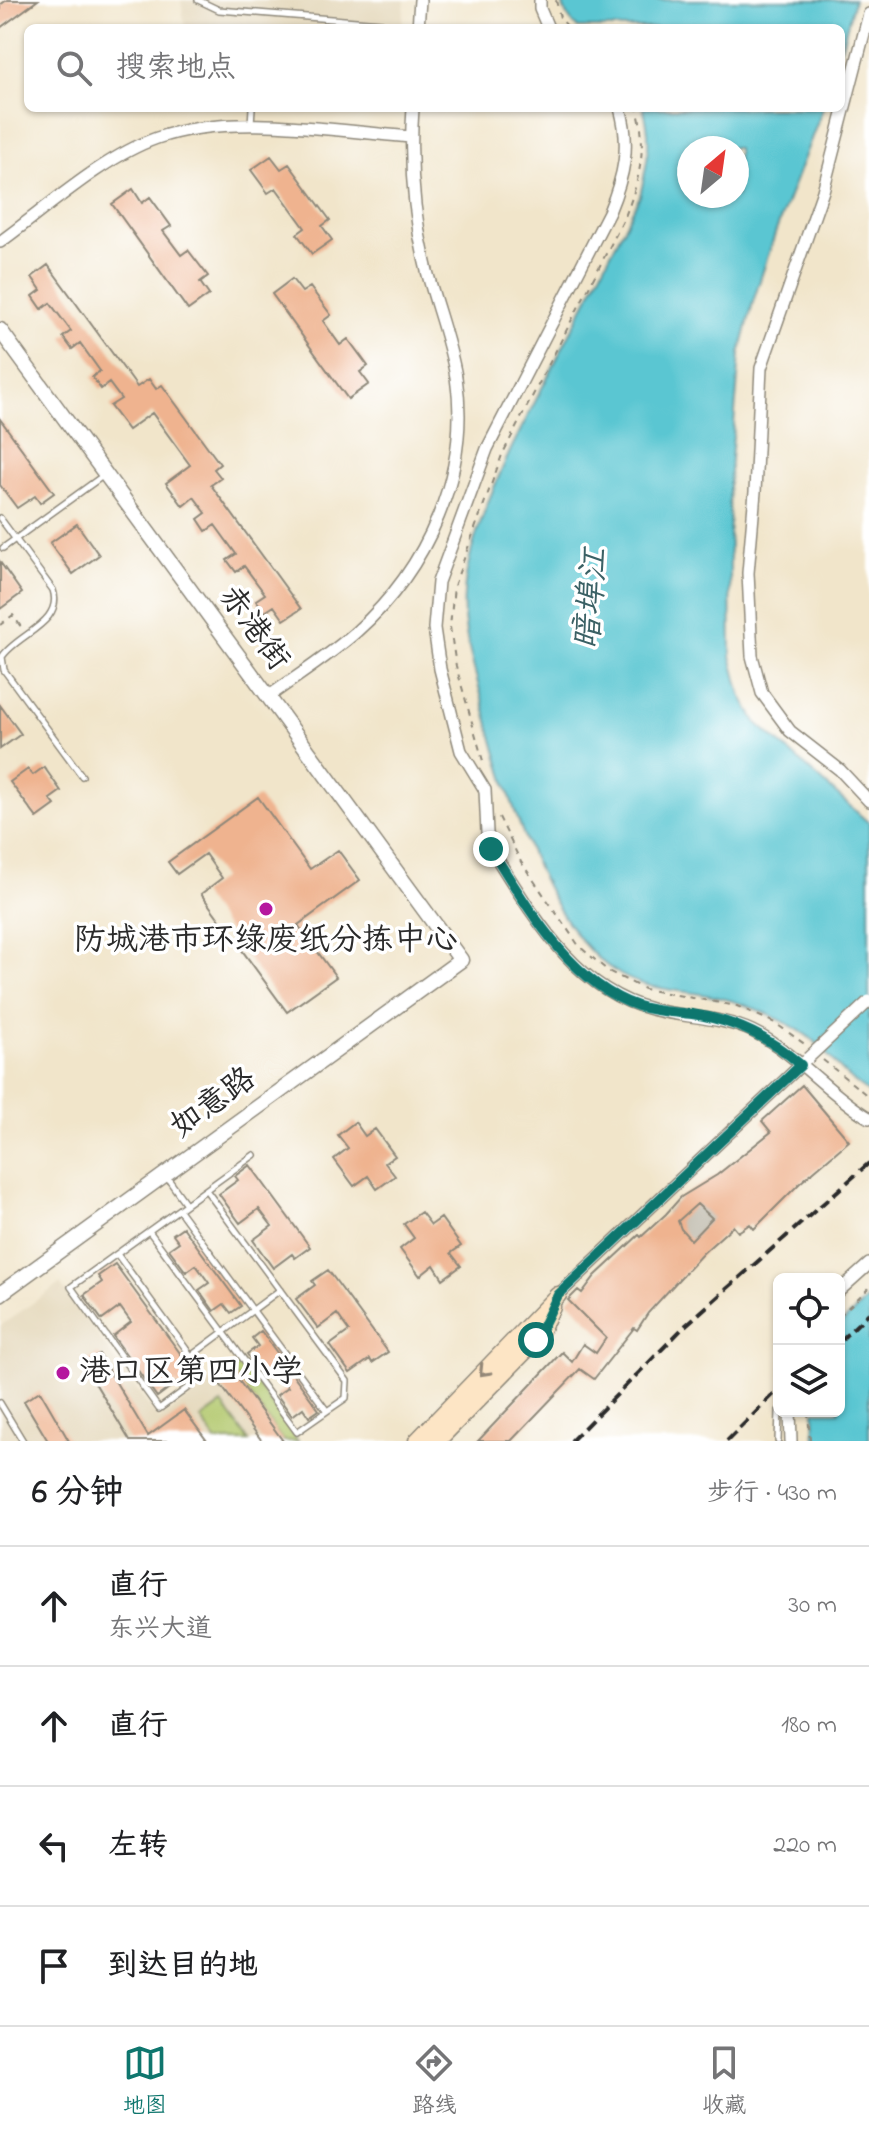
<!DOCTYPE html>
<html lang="zh">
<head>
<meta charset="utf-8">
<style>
  :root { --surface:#fff; --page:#f6f6f6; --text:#202124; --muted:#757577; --line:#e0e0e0; --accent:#0f766e }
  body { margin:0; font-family:"Indie Flower","LXGW WenKai TC",sans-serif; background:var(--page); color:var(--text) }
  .controls { position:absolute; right:24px; bottom:24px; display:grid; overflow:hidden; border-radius:12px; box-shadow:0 2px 6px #0004 }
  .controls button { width:72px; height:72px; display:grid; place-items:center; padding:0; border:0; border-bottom:2px solid var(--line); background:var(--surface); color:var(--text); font:40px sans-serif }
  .compass { position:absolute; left:677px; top:136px; width:72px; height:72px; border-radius:50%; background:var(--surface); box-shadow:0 2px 6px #0004; rotate:29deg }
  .stop { position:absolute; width:24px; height:24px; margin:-18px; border:6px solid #0f766e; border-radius:50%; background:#fff }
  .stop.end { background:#0f766e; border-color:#fff; box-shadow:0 2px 8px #0008 }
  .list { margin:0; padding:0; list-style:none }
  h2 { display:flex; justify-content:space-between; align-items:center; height:104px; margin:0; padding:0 32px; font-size:34px }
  h2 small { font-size:26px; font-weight:400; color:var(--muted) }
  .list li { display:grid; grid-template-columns:52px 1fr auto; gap:24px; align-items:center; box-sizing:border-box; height:120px; padding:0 32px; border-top:2px solid var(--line) }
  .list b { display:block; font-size:30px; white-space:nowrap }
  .list p { margin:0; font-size:26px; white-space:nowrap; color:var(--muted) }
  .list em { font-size:26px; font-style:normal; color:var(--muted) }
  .icon { flex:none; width:44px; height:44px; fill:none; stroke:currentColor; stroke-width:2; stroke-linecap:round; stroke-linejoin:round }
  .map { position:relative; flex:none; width:869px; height:1441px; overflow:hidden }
  .search { position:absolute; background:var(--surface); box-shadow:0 2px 6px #0004; left:24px; right:24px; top:24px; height:88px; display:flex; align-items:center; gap:20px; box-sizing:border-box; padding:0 28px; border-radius:12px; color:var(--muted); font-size:30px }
  .sheet { height:584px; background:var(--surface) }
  nav { display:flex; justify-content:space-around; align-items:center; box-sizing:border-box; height:112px; border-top:2px solid var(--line); background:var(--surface); font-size:22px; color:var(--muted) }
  nav a { display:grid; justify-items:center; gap:4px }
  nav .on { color:var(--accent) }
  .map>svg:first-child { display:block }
</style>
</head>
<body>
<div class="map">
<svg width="869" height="1441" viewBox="0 0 869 1441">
  <rect width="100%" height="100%" fill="#fff"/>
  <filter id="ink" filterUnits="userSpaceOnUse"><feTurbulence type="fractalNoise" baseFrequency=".0125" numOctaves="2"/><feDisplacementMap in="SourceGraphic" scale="16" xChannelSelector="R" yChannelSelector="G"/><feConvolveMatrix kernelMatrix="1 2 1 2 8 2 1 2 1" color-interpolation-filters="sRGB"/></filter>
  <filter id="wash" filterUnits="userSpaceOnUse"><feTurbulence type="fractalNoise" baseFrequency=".006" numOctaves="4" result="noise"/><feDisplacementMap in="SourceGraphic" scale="32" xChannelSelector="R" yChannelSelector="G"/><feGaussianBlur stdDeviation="1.8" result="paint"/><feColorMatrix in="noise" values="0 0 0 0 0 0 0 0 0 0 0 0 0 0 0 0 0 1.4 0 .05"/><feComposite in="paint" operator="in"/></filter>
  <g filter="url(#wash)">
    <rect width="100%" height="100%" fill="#f1e5ca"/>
    <!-- built -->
    <path fill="#e3d6b7" d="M181,0H405L402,28H185Z
      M60,1284L159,1420L241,1362L298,1441H0V1326Z"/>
    <!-- industrial -->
    <path fill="#c8c4b8" d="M699,1186L727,1227V1231L703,1253L665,1212L679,1199Z"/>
    <!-- green -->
    <path fill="#b2c86d" stroke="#6e7a4c" stroke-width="2" d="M241,1362L298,1441H283L234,1374L231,1369Z
      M222,1404L249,1441H216L201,1419Z"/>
    <!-- water -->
    <path fill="#5ac6d2" stroke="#42787e" stroke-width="2" fill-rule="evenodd" d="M563,0H854L841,49V28H578C570,21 562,11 563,0Z
      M643,108H823L776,231L753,302L740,354L729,483L731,656L741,695L756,722L869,823V1093C848,1080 833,1060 816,1043C801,1029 777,1018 758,1010C741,1003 724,998 706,995C672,989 642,990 613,970C542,923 503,781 483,702C474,667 461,630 464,594C467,546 493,488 513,445L640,196C647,165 653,138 643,108ZM689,148H737V196H689Z
      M869,1297V1441H815L814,1411H839V1326Z"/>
    <g id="blocks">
      <!-- building -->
      <path fill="#efb38f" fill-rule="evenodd" d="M7,0H38L0,28V5Z
        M271,156L281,169L289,164L330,220L322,226L332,240L312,254L297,234L305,228L276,188L268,193L251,170Z
        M133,189L142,203L150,197L171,226L163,231L181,255L188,250L208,276L200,282L209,295L188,310L112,204Z
        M48,265L137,387L149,379L156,389L162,385L220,464L214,469L221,478L211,485L301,609L284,620L274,606L265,612L256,600L265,594L244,566L236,572L227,560L236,554L215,525L206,531L198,519L206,513L194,497L183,506L166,483L190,465L152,413L128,430L110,406L121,399L109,383L101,389L92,377L100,371L80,343L72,349L63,337L71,331L50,303L42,309L33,296L41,290L32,277Z
        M292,279L302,292L310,287L331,315L323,321L340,345L348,339L368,366L360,372L369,384L348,399L272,294Z
        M0,419L54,493L40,503L35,496L17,508L0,485Z
        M77,524L99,555L73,574L50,543Z
        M0,562L22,593L0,609Z
        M0,705L21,734L0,749Z
        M44,767L61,791L50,799L55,805L37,818L10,782L28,769L33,775Z
        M258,797L310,869L338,850L360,880L298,925L336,977L287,1012L201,894L222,878L205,854L177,874L168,862Z
        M802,1085L849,1141L800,1183L754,1229L750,1224L738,1232L733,1226L703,1253L648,1313L637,1330L634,1328L594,1379L580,1369L511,1441H478L562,1352L572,1362L583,1344L596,1353L606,1338L568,1300L578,1290L582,1293L595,1276L639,1235L641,1237L666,1214L681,1197L717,1175L771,1132L762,1121ZM697,1204L712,1218L691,1240L681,1229L678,1221Z
        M355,1122L365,1136L375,1129L395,1156L385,1163L395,1176L377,1189L368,1176L354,1186L334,1159L348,1148L338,1135Z
        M250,1165L310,1247L295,1258L292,1254L273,1268L253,1240L272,1226L259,1209L240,1223L219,1194L238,1180L235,1176Z
        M421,1212L431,1225L441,1218L461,1246L451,1253L461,1266L443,1279L434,1265L420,1276L400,1249L414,1238L404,1224Z
        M183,1227L241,1306L231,1313L224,1304L214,1311L199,1290L209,1283L196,1265L186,1272L169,1249L179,1242L173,1234Z
        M115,1264L196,1375L179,1387L176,1383L157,1397L113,1336L131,1322L120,1307L102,1320L84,1295L102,1282L98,1276Z
        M328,1270L388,1352L372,1363L370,1359L350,1373L330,1345L349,1331L337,1314L318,1328L296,1299L315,1285L312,1281Z
        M261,1331L319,1410L309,1417L303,1408L292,1416L277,1395L288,1387L275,1369L264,1377L247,1354L258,1346L252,1338Z
        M99,1354L148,1436L184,1410L207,1441H130L83,1363Z
        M234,1374L283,1441H262L220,1384Z
        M40,1391L69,1441H48L24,1401Z"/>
    </g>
  </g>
  <g filter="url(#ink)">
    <use href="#blocks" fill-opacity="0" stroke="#8e887a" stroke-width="2"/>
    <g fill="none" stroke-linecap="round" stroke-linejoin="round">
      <!-- service casing -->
      <g stroke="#8e887a" stroke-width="8">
        <path id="service" d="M198,0L219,10L381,23V28
          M251,124L252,108
          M0,518L53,590C64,623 17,634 2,657L4,670L82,776
          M3,548L104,475
          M166,1176L186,1204
          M179,1210L327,1411L346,1398L347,1381L206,1190
          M149,1231L297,1432L327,1411
          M117,1254L205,1375L159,1409L71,1287L254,1155
          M191,1356L280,1290
          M0,1403L23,1441
          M778,1441L779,1411"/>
      </g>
      <!-- minor casing -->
      <g stroke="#8e887a" stroke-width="14">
        <path id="minor" d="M540,0V9L548,28
          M869,14L823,191L761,368L755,492L748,573L752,656L762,693L790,731L840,770L869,801
          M418,28L420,0
          M620,108C631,146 624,176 609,212L487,449L438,582L434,628L440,669L461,751L485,790L487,833L491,849C532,913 573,989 651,1009C685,1018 719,1016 752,1031C796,1052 827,1093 869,1118
          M0,242C47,208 103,157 157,138C230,112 335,131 411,137
          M268,697C297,676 329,656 356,632C427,569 471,472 456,377C450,341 436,306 427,271C414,218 409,162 413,108
          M839,1291L869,1264
          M558,1295L804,1062
          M790,1411L791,1441"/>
      </g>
      <!-- tertiary casing -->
      <g stroke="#8e887a" stroke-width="17">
        <path id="tertiary" d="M0,330L461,960L0,1294"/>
      </g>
      <!-- secondary casing -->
      <g stroke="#8e887a" stroke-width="19">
        <path id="secondary" d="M417,1441L558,1295
          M437,1441L536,1340L552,1307"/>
      </g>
      <!-- path -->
      <path stroke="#8e887a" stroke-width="2" stroke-dasharray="6 6" stroke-linecap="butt" d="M556,0L560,18L569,28
        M0,625L13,615L21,627
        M483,761L456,666L450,627L454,586L502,455L624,219C639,182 648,148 637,108
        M499,817L521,862L579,946L608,971L644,989L737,1006L775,1023L806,1045
        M823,1060L869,1097
        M839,1316L869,1288
        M808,1411L810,1441"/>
      <!-- service -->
      <use href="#service" stroke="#fff" stroke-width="5"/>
      <!-- minor -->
      <use href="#minor" stroke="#fff" stroke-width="11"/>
      <!-- tertiary -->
      <use href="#tertiary" stroke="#fff" stroke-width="14"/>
      <!-- secondary -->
      <use href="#secondary" stroke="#fde5c5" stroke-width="16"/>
      <!-- rail -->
      <path stroke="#2b2b2b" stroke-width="4" stroke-dasharray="12 6" stroke-linecap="butt" d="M839,1342L869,1313
        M571,1441L686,1325L869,1163
        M727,1441L779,1389"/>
      <!-- minor-bridge casing -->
      <g stroke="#8e887a" stroke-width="14" stroke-linecap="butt">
        <path id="minor-bridge" d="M808,1058L869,1001"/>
      </g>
      <!-- minor-bridge -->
      <use href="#minor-bridge" stroke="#fff" stroke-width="11"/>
    </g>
    <!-- one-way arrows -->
    <defs><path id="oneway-chevron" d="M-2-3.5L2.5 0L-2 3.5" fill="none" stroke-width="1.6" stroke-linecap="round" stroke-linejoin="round" transform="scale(2)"/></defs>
    <use stroke="#948878" href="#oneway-chevron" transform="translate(484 1371) rotate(134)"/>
  </g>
  <g fill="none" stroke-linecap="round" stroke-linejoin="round" filter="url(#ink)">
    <!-- route -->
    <path stroke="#0f766e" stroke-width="10" d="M491,849C528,908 570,983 638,1006C656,1012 674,1012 692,1014C734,1020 769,1037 801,1065L558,1295L536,1340"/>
  </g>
  <!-- markers -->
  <g fill="#b5179e" stroke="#fff" stroke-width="3">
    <circle cx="266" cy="909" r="8"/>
    <circle cx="63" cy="1373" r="8"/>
  </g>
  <g text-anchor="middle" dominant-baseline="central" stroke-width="7" stroke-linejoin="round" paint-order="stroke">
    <!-- street labels -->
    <g font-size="32" fill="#2b2b2b" stroke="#fff">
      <text transform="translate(253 629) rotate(54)">赤港街</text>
      <text transform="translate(214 1104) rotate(-36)">如意路</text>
    </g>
    <!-- poi labels -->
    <g font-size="32" fill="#2b2b2b" stroke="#fff">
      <text x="266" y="941">防城港市环绿废纸分拣中心</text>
      <text x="79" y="1373" text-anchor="start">港口区第四小学</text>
    </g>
    <!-- water labels -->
    <g font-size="34" font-style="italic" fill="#3b6165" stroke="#fff">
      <text transform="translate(593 599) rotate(-85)">暗埠江</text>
    </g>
  </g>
</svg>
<div class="controls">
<button><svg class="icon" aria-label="locate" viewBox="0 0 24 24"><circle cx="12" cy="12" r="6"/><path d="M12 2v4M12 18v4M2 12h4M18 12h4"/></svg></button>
<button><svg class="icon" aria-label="layers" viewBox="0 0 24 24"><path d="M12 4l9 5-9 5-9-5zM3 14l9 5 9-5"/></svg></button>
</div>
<svg class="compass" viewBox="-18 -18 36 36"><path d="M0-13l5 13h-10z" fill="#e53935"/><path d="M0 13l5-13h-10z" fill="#757577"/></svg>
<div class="stop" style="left:536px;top:1340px"></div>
<div class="stop end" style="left:491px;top:849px"></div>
<div class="search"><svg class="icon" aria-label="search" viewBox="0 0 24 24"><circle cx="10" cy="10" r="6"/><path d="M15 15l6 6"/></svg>搜索地点</div>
</div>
<section class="sheet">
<h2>6 分钟<small>步行 · 430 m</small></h2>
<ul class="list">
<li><svg class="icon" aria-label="ahead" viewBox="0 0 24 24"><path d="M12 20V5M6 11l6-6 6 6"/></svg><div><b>直行</b><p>东兴大道</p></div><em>30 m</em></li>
<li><svg class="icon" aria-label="ahead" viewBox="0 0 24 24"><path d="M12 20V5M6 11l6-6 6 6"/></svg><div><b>直行</b></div><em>180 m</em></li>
<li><svg class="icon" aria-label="left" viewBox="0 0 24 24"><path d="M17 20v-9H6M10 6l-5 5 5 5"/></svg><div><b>左转</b></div><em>220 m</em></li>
<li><svg class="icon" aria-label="arrive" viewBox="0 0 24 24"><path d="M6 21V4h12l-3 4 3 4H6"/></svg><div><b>到达目的地</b></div></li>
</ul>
</section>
<nav>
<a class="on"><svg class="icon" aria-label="map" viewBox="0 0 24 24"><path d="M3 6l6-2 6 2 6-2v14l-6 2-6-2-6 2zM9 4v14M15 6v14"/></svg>地图</a>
<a><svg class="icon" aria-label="directions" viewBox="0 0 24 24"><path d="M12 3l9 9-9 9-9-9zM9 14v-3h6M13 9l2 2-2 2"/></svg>路线</a>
<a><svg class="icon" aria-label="saved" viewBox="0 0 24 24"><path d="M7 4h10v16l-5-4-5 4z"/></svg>收藏</a>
</nav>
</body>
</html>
